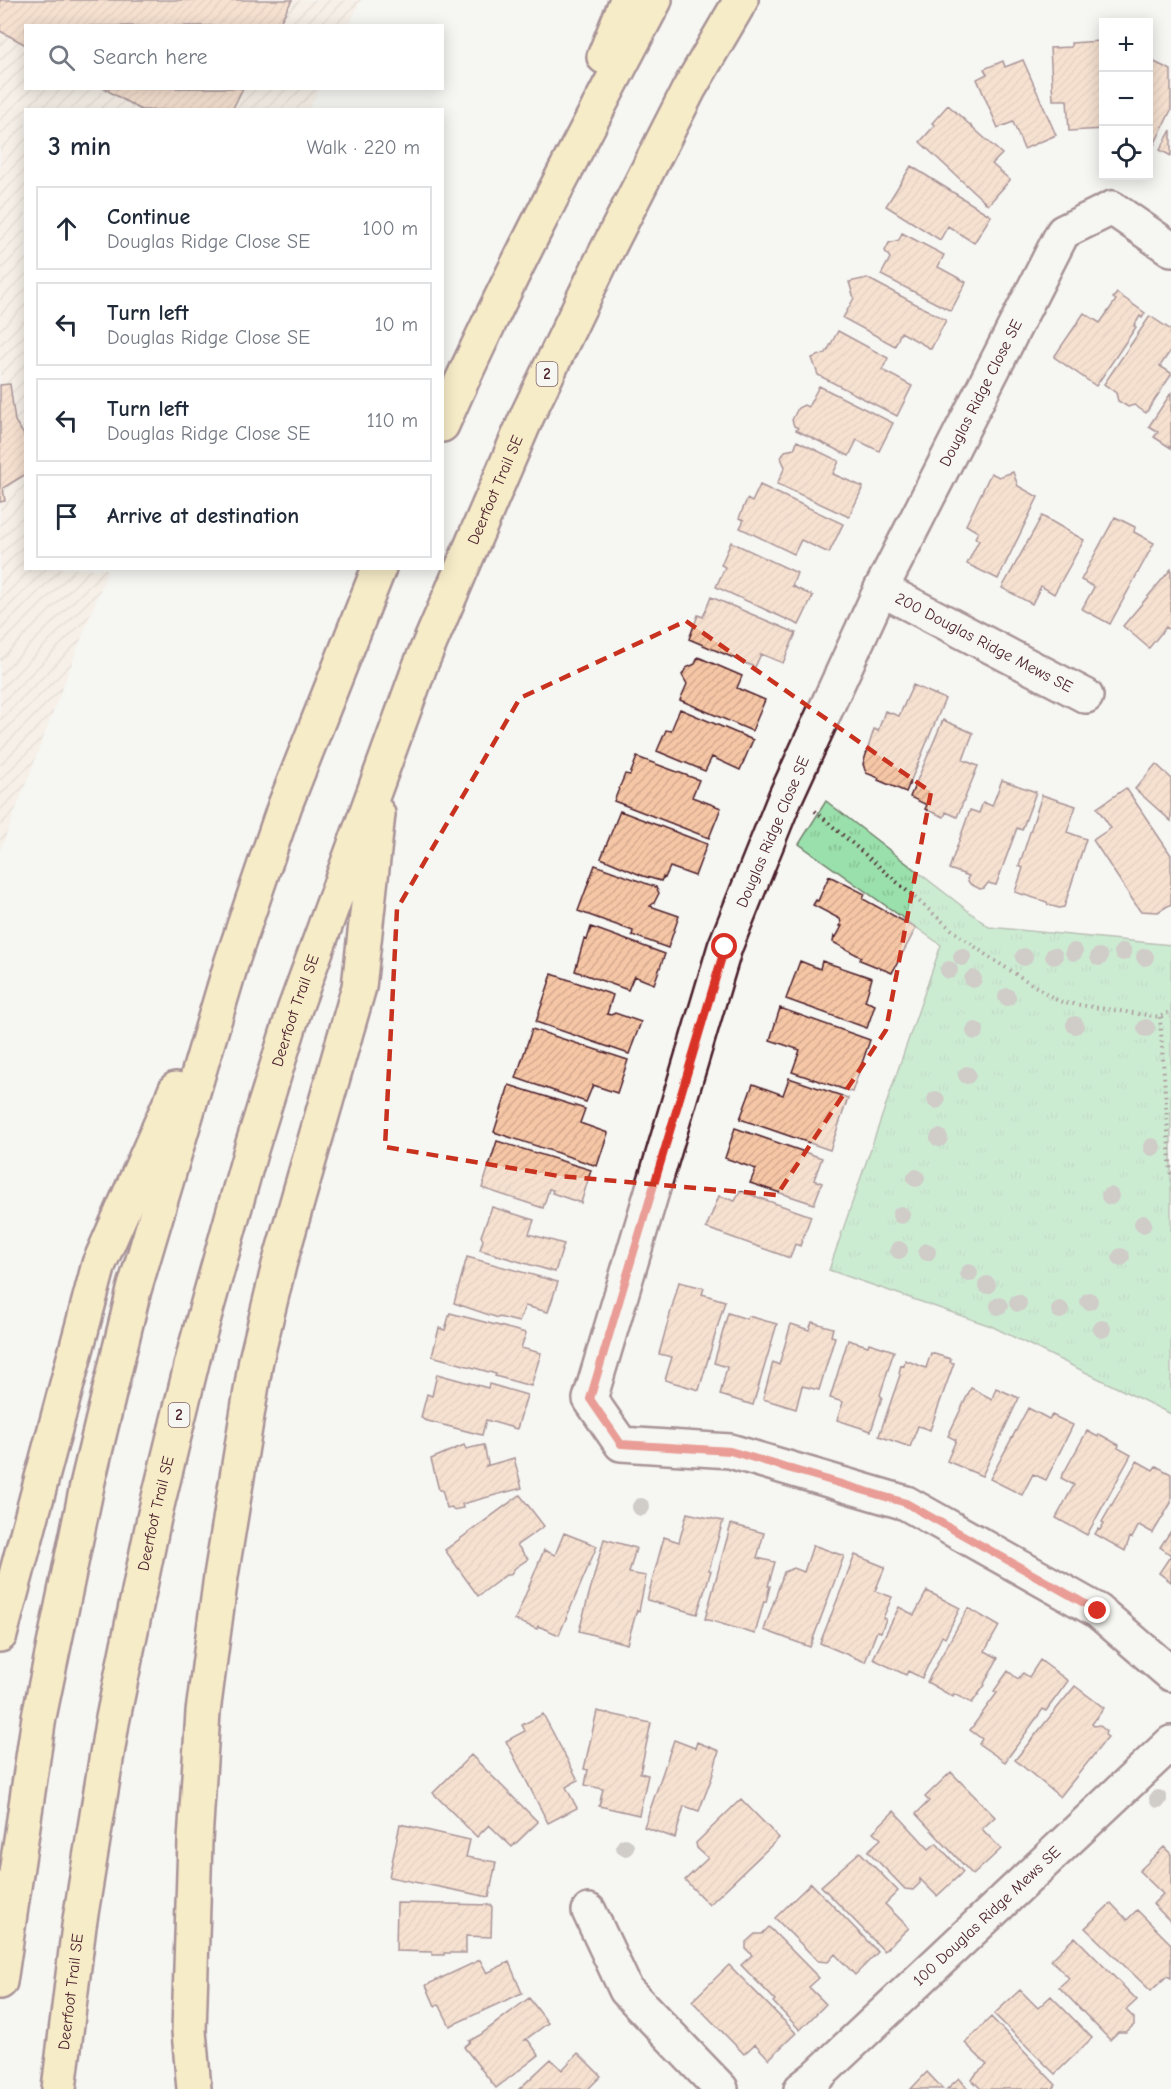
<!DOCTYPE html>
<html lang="en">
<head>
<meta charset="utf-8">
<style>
  :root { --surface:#fff; --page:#f6f6f7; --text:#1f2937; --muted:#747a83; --line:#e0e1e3 }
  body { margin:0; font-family:"Comic Neue",sans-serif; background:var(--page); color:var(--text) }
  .controls { position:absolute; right:18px; top:18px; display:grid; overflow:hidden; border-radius:0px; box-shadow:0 3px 15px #0003 }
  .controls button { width:54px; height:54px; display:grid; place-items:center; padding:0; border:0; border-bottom:2px solid var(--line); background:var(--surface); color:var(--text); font:30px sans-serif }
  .stop { position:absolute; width:18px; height:18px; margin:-14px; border:4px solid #d93025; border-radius:50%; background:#fff }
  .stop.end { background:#d93025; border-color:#fff; box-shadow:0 2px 6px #0008 }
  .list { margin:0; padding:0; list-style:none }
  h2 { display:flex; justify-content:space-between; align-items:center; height:78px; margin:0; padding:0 24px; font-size:26px }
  h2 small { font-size:20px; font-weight:400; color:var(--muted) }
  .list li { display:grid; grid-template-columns:39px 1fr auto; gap:18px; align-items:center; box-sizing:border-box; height:84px; margin:0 12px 12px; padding:0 12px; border:2px solid var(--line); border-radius:0px }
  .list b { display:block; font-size:22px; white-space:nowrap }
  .list p { margin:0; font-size:20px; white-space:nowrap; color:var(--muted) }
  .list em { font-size:20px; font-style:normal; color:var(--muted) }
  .icon { flex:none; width:33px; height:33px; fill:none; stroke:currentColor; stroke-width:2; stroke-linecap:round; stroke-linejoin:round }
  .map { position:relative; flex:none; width:1171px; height:2089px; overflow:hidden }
  .search { position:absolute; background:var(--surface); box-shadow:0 3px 15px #0003; left:24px; top:24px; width:420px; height:66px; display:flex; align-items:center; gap:15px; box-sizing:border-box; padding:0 21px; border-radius:0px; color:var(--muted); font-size:22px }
  .panel { position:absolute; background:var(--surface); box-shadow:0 3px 15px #0003; left:24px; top:108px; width:420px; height:462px; border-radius:0px }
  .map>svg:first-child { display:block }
</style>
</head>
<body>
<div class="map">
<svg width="1171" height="2089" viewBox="0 0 1171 2089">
  <defs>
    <pattern id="industrial-furrows" width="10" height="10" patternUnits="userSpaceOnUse" patternTransform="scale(1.5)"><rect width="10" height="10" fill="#f6e8db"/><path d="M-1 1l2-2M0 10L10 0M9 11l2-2" fill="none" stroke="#d4c7bc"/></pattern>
    <pattern id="park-tufts" width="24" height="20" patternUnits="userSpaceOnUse" patternTransform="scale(1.5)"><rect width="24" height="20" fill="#9ae0ac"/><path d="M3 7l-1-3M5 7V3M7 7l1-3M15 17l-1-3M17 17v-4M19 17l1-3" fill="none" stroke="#86c094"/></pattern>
    <pattern id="building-hatch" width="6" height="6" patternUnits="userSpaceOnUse" patternTransform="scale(1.5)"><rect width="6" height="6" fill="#f6c7a6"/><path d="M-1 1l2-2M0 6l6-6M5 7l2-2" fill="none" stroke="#d4aa8f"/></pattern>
  </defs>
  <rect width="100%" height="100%" fill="#f6f6f2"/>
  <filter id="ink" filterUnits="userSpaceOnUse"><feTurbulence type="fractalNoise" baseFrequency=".0167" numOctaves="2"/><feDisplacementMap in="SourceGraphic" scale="12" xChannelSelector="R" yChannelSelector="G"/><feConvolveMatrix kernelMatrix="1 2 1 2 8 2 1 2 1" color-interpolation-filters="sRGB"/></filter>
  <g filter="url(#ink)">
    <!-- industrial -->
    <path fill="url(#industrial-furrows)" d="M0,0H361L349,25L26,26V88L319,89L309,109L26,110V568L108,569L0,851Z"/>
    <!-- park -->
    <path fill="url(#park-tufts)" stroke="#72806c" stroke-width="1.5" d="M826,801L989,927L1171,945V1414L991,1326L829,1270L941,945L799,844Z"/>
    <!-- building -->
    <path fill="url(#building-hatch)" stroke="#4a1f2b" stroke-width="1.5" d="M0,0H292L278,26H26V45L0,31Z
      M1100,41L1104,129L1069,131L1067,100H1053L1050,48L1071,47V43Z
      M1148,59L1171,70V110L1154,145L1148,142Z
      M1023,60L1056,135L1024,149L1013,122L998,128L977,79L987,74L984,69L1003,61L1005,67Z
      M103,88H243L232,110H141Z
      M948,105L1002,154L992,164L1010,180L988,205L920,142L935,125L932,123Z
      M1171,130V156L1160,150Z
      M911,166L991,216L974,243L948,226L940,240L886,206Z
      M902,233L944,255L938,267L966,282L951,311L881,275L890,258L885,251L889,243L899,240Z
      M867,278L946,320L931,349L901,332L895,346L843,318L854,298L849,282Z
      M1117,293L1145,313L1142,318L1140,316L1134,326L1136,327L1096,386L1054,357L1084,313L1100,323L1116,300L1113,298Z
      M1150,316L1171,330V350L1160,366L1171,373V375L1146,413L1134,405L1128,407L1118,401L1116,393L1104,384Z
      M838,331L888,358L882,370L912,386L897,416L818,375L812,358L826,353Z
      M10,384L15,421L26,438V474L3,488L5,501L0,502V385Z
      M819,386L893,423L879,451L857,440L849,456L796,430L798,428L794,426L792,420L798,408L804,405L808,407Z
      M1171,393V448L1154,437L1158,432L1149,426Z
      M797,441L839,461L833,474L863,487L849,517L777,484L785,467L781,458L785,451L794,449Z
      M1013,472L1018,486L1038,497L998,579L967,564L979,540L975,538L978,532L966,525L991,473L999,477Z
      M760,485L843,524L829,553L801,540L794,554L740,528L744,520L739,518L747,499L752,502Z
      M1042,516L1084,540L1054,594L1041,586L1032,604L1002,588Z
      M1115,517L1135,527L1134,532L1154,543L1110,624L1082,609L1094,587L1081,580Z
      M731,542L797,573L792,586L813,596L799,625L716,587L725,567L721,565Z
      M1171,569V631L1166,627L1149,648L1123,626Z
      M711,597L796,633L783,663L761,654L755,667L689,639L698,615L703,617Z
      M698,657L742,676L737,688L765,700L752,731L680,700L687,684L682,675L686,668L695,664Z
      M913,685L945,699L906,792L878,780L879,778L866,773L863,764L874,729L878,731L885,711L899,716Z
      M680,709L753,740L740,770L712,757L705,771L657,751L666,730L671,731Z
      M943,720L973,733L963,760L978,766L957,817L946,812L944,817L925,809L927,805L910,797Z
      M637,757L699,780L692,797L721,808L709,838L614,801L625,774L630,775Z
      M1156,764L1171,778V821L1135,789Z
      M1002,780L1036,792L1022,830L1017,828L996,885L988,883L984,888L980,889L970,884L967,879L969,876L949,869L970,810L979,813L983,802L992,806Z
      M1126,788L1171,855V904L1158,912L1140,911L1093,840L1111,828L1097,808Z
      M1042,795L1076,806L1067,832L1086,839L1064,907L1059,908L1048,905L1047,902L1015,892L1023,868L1019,866Z
      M620,811L707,844L695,876L670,867L665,878L663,877L661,881L643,876L601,858Z
      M595,865L656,887L659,893L654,903L650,906L679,916L668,948L632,935L633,931L578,911Z
      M829,876L865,894L863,899L916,928L892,973L860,960L861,957L833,942L834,936L836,937L842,926H840L841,923L840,919L813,905L816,900L818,901Z
      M591,927L665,954L654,984L634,976L628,990L575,971L584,939L587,940Z
      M800,961L820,969L822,961L872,978L865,1001L875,1005L867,1028L786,999Z
      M552,974L613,995L607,1014L611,1015L615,1013L641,1022L629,1054L536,1022Z
      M780,1008L870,1040L852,1092L792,1072L800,1050L770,1040Z
      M532,1029L628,1060L617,1093L593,1085L586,1102L516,1078Z
      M789,1078L848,1098L830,1150L740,1119L753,1084L783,1095Z
      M509,1085L585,1109L580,1123L608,1133L597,1166L494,1132Z
      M735,1128L822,1158L814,1180L822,1183L814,1204L750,1183L756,1169L725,1158Z
      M497,1141L591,1170L581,1203L552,1193L553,1190L549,1189L543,1208L482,1188Z
      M740,1191L811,1216L800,1246L795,1244L790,1258L706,1228L719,1196L735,1201Z
      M492,1207L534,1220L529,1234L564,1244L555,1272L480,1250L483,1240L481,1236Z
      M467,1257L558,1282L548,1312L525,1306L519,1322L499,1317L498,1318L454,1303Z
      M679,1282L704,1288L702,1294L725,1301L699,1390L665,1380L672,1357L659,1354Z
      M450,1313L526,1333L521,1348L541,1353L531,1386L495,1376L496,1374L432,1356L439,1328L445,1330Z
      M728,1313L747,1319L748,1316L777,1324L753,1405L720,1395L727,1367L714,1363Z
      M812,1322L833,1328L831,1336L835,1337L819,1390L802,1386L796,1409L763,1399L773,1362L779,1365L791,1324L809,1330Z
      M848,1340L868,1346L869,1343L894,1351L880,1395L882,1397L871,1431L837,1420L843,1402L830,1398Z
      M931,1353L951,1359L950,1362L954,1363L930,1430L918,1426L910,1447L879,1436L900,1375L899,1373L901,1365L904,1366L905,1360L926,1368Z
      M437,1374L488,1388L489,1384L527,1395L517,1429L486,1420L482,1435L424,1420L421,1417L427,1394L432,1396Z
      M971,1388L992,1399L996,1388L1019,1398L982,1476L947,1461L956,1440L948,1436Z
      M1028,1408L1049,1419L1052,1415L1073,1425L1046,1480L1033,1474L1022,1495L990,1479Z
      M1087,1431L1098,1437L1099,1434L1101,1435L1119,1445L1118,1448L1131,1455L1087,1535L1056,1518L1074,1485L1061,1478Z
      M464,1445L466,1449L484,1445L488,1464L486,1466L514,1458L522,1488L462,1504L463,1508L453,1510L452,1507L447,1508L442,1490H439L431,1459Z
      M1137,1461L1153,1470L1156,1466L1171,1474V1503L1153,1533L1139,1525L1132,1538L1130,1537L1125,1551L1095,1534L1098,1529L1100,1530L1104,1523L1102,1522Z
      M520,1495L544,1526L517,1545L528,1559L515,1568L510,1575H506L478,1596L445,1550Z
      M687,1513L723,1521L709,1570L711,1571L697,1614L647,1600L664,1537L679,1542Z
      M731,1524L764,1533L757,1558L775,1562L768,1586H770L766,1602L764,1601L755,1634L705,1619Z
      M1171,1531V1555L1160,1547Z
      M564,1533L597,1546L559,1635L538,1626L537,1629L515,1620L544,1550L555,1555Z
      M604,1539L636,1548L629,1573L646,1576L639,1611L637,1610L627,1644L579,1631Z
      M813,1545L844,1556L810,1647L764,1630L784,1572L794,1568L804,1572Z
      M855,1555L885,1567L875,1591L892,1597L883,1618L886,1619L881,1632L877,1631L865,1662L820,1643Z
      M1171,1555V1582L1159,1573Z
      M927,1591L960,1608L945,1638L942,1636L922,1678L908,1671L906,1675L873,1659L899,1607L914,1615Z
      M968,1608L999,1626L985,1651L998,1658L984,1684L985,1685L972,1703L954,1694L953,1697L927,1682Z
      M1040,1660L1068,1681L1046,1711L1043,1709L1005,1762L979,1744L982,1739L970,1730L997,1693L994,1691L1008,1671L1018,1679L1023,1673L1029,1677Z
      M1075,1686L1104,1708L1092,1724L1094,1726L1099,1725L1106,1731L1105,1735L1108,1737L1060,1797L1015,1760Z
      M597,1711L651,1723L640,1773L648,1775L639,1815L599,1806L603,1789L585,1785L588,1770L584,1769Z
      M543,1714L578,1780L566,1787L577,1808L548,1823L506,1741L525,1731L522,1725Z
      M674,1740L695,1748L697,1742L719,1751L712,1777L699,1811L684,1806L675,1838L644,1827Z
      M471,1755L538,1822L512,1847L489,1825L477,1837L433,1793Z
      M951,1772L995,1817L982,1829L1001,1849L973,1875L916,1814L929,1801L925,1797Z
      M741,1799L779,1838L709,1905L685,1880L708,1858L697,1848L696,1843Z
      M894,1811L929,1849L936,1843L963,1872L937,1896L920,1879V1883L913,1890L905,1889L868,1851L881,1839L873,1832Z
      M400,1824L470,1840L466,1857L496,1862L489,1897L389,1877Z
      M1164,1847L1171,1854V1922L1153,1904L1163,1894L1139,1871Z
      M860,1852L898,1891L885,1904L909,1928L884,1951L821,1886Z
      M811,1883L878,1952L855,1975L835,1954L828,1962L818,1961L775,1918Z
      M397,1903L492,1905L491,1937L466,1936V1953H444V1955H432V1952L396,1951Z
      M1111,1903L1127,1920L1137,1910L1171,1944V1978L1167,1976L1151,1991L1085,1928Z
      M769,1927L819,1978L809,1987L826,2004L800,2030L773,2002L775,2000L741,1965L752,1955L746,1949V1942L755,1934H762Z
      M1075,1937L1137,2000L1126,2010L1134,2018V2025L1126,2032H1118L1110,2040L1059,1987L1069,1978L1051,1960Z
      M480,1960L487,1973L509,1962L522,1993L450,2026L439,2004L435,2006L426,1985Z
      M729,1965L796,2033L769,2059L755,2044L744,2054L692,2001Z
      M1020,1990L1038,2008L1051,1996L1092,2038L1055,2074L994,2014Z
      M529,1998L548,2023L525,2040H528L539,2055L496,2088L464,2047L470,2042L469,2041L480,2035Z
      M991,2017L1056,2085L1053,2089H981L972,2080L976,2074L987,2065L965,2043Z
      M578,2053L601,2076L588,2089H519L551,2059L562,2070Z
      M927,2072L943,2089H911Z
      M959,2078L968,2089H947Z"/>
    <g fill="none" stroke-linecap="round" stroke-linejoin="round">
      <!-- minor casing -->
      <g stroke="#4a1f2b" stroke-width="38">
        <g id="minor">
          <path d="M1171,249L1112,208L1063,232L881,589L785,798L725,947L590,1399L621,1444L730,1451L906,1503L1098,1611L1171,1674"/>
          <path id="s1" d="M881,589L1086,696"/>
          <path d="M589,1911L626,1990L721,2089"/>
          <path id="s2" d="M801,2089L815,2078L1171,1743"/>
        </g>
      </g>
      <!-- highway casing -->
      <g stroke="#4a1f2b" stroke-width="38">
        <g id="highway">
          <path d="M604,57L627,0"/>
          <path d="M442,425C506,280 581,140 655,0"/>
          <path d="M0,1635L99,1264L176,1089"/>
          <path d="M0,1982L39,1717L88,1481L134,1290L232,961L285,805L379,568"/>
          <path id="s3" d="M59,2089L79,1926L112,1723L154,1518L196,1346L250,1153L294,1011L420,666L528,414L600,264L689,89L741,0"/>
          <path d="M194,2089L189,2031L195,1841L203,1712L221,1576L256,1360L279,1265L359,987L378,814"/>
        </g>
      </g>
      <!-- path -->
      <path stroke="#4a1f2b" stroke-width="4" stroke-dasharray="1.5 4.5" stroke-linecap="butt" d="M815,811L951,929L989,957L1060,1002L1160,1017L1171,1011
        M1160,1017L1171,1177"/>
      <!-- minor -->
      <use href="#minor" stroke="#f6f6f2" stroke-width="33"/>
      <!-- highway -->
      <use href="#highway" stroke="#f9df96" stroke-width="33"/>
    </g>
    <!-- trees -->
    <g fill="#a29a96">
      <circle cx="1074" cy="952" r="9"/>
      <circle cx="1123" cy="952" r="9"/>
      <circle cx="1054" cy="956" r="9"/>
      <circle cx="962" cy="957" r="9"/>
      <circle cx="1024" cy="957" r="9"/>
      <circle cx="1099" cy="957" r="9"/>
      <circle cx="1145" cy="957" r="9"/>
      <circle cx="949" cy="970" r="9"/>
      <circle cx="973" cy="979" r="9"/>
      <circle cx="1007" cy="997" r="9"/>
      <circle cx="1075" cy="1025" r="9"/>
      <circle cx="1146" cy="1028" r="9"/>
      <circle cx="975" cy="1031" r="9"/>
      <circle cx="967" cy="1075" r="9"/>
      <circle cx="936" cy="1100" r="9"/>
      <circle cx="939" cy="1138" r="9"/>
      <circle cx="1152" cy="1147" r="9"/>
      <circle cx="916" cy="1178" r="9"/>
      <circle cx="1110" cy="1196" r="9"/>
      <circle cx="901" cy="1215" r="9"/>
      <circle cx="1143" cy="1224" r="9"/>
      <circle cx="899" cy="1250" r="9"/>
      <circle cx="927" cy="1252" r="9"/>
      <circle cx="1121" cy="1257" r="9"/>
      <circle cx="969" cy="1273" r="9"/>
      <circle cx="987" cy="1285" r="9"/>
      <circle cx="1089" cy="1301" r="9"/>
      <circle cx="1018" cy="1303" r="9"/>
      <circle cx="999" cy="1306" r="9"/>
      <circle cx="1060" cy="1310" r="9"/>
      <circle cx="1102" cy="1329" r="9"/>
      <circle cx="641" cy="1507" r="9"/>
      <circle cx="1158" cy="1799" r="9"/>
      <circle cx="625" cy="1847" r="9"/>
    </g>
  </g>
  <g fill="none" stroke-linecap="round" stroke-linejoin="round" filter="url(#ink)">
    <!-- route -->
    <path stroke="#d93025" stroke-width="8" d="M725,947L590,1399L621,1444L730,1451L906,1503L1098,1611"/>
  </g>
  <!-- marked area -->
  <path d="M0 0H1171V2089H0ZM686,621L931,792L886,1030L777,1195L559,1176L385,1147L397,909L520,698Z" fill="#f6f6f2" fill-opacity=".55" fill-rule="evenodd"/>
  <path fill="none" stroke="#c8321e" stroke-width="4.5" stroke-dasharray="12 8" stroke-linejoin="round" d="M686,621L931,792L886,1030L777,1195L559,1176L385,1147L397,909L520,698Z"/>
  <g text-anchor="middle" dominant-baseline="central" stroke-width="4.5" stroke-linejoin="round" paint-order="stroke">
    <!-- shield labels -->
    <g fill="#f6f6f2" stroke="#7e6067" stroke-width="1.5">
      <rect x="536.5" y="362" width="21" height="24" rx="4.5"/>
      <rect x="168.5" y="1403" width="21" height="24" rx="4.5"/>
    </g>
    <g font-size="15" font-weight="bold" fill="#4a1f2b">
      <text x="547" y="374">2</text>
      <text x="179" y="1415">2</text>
    </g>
    <!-- street labels -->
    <g font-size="16" fill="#4a1f2b" stroke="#f6f6f2">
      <text transform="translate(981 393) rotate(-63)">Douglas Ridge Close SE</text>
      <text stroke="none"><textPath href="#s3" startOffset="1664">Deerfoot Trail SE</textPath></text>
      <text stroke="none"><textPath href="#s1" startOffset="116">200 Douglas Ridge Mews SE</textPath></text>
      <text transform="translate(773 832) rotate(-67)">Douglas Ridge Close SE</text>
      <text stroke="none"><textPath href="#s3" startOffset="1106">Deerfoot Trail SE</textPath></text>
      <text stroke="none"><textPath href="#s3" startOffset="584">Deerfoot Trail SE</textPath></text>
      <text stroke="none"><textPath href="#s2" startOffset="254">100 Douglas Ridge Mews SE</textPath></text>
      <text stroke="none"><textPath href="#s3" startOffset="98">Deerfoot Trail SE</textPath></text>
    </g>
  </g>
</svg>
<div class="controls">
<button>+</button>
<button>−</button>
<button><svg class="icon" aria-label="locate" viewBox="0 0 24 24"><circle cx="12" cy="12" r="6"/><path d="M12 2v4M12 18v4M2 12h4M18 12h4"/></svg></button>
</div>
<div class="stop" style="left:725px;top:947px"></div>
<div class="stop end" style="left:1098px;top:1611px"></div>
<div class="search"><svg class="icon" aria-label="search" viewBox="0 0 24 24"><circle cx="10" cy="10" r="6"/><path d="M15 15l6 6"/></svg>Search here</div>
<section class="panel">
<h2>3 min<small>Walk · 220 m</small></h2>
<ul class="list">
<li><svg class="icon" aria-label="ahead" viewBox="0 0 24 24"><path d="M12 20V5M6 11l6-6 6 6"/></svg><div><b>Continue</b><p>Douglas Ridge Close SE</p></div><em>100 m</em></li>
<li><svg class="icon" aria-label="left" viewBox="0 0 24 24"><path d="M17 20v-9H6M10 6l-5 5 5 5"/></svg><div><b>Turn left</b><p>Douglas Ridge Close SE</p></div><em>10 m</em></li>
<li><svg class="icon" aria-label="left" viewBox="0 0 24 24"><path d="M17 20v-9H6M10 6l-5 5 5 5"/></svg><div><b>Turn left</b><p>Douglas Ridge Close SE</p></div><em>110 m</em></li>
<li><svg class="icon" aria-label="arrive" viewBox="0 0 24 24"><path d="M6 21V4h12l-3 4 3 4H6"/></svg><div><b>Arrive at destination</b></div></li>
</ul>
</section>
</div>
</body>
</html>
